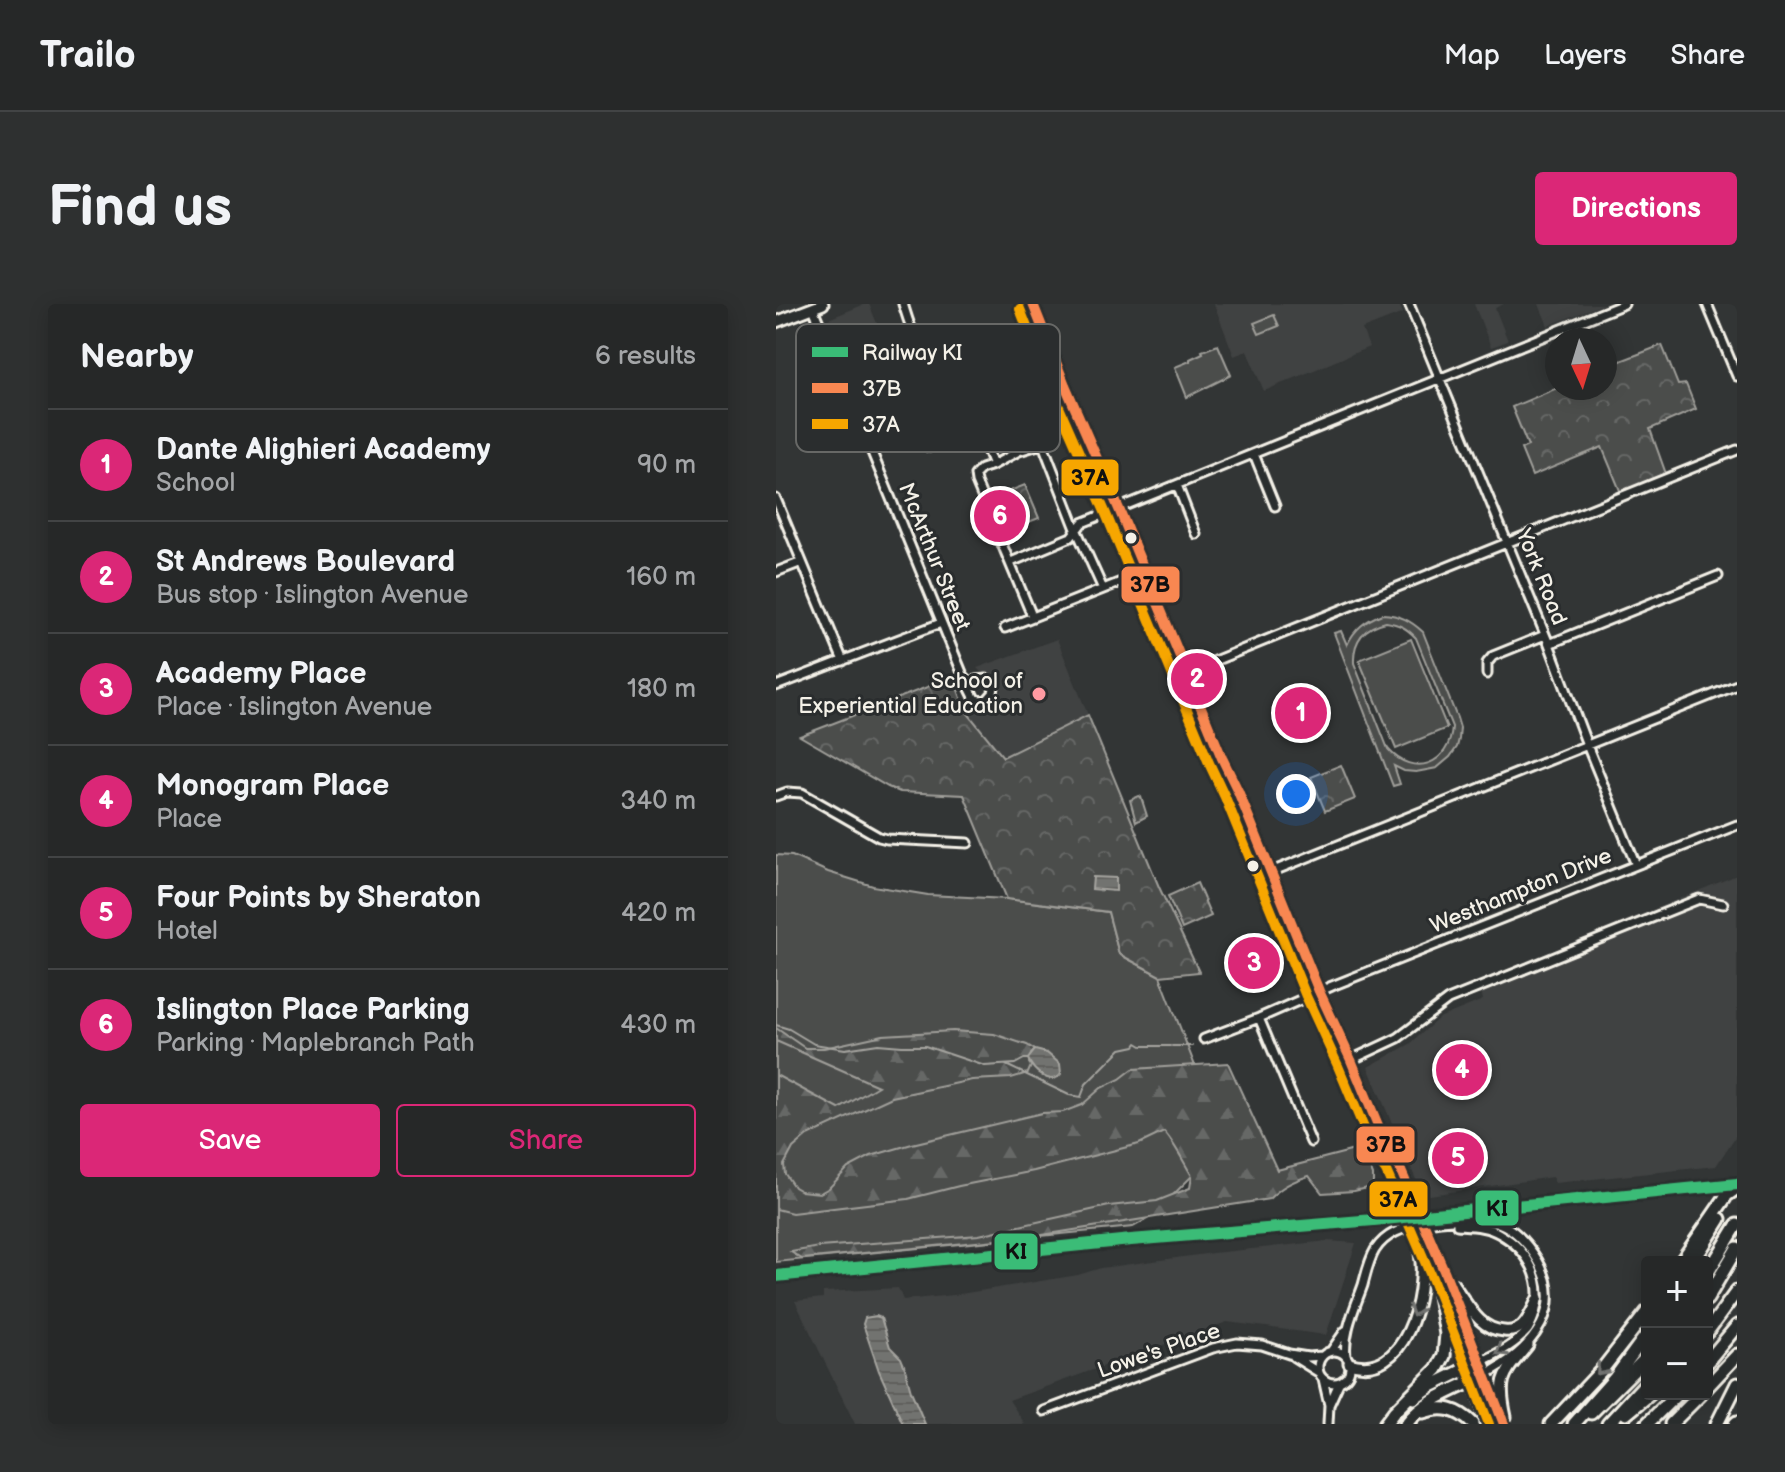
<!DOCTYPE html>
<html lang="en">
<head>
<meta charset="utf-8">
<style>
  :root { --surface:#262828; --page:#2e3030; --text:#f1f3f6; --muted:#a4a6a8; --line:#424445; --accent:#db2777 }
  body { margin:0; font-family:"Balsamiq Sans",sans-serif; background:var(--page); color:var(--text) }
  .controls { position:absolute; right:24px; bottom:24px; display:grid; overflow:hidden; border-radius:8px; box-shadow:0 4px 20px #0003 }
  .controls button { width:72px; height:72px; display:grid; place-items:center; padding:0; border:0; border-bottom:2px solid var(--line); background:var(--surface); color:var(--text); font:40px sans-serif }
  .compass { position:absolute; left:769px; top:24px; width:72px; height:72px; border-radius:50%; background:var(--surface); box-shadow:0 4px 20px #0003; rotate:176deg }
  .you { position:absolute; left:520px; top:490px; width:28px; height:28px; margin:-20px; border:6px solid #fff; border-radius:50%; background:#1a73e8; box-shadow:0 0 0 12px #1a73e833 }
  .badge { display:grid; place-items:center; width:52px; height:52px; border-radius:50%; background:var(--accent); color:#fff; font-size:26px; font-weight:700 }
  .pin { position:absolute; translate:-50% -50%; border:4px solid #fff; box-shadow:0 2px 8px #0006 }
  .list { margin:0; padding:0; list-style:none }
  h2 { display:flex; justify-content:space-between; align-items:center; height:104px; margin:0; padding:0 32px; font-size:34px }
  h2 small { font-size:26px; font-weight:400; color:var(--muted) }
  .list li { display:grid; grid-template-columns:52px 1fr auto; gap:24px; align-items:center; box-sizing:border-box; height:112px; padding:0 32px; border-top:2px solid var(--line) }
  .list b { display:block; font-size:30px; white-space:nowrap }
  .list p { margin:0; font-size:26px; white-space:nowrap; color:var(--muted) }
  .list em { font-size:26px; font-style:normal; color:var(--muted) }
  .actions { display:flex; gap:16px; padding:24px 32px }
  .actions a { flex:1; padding:18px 0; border:2px solid var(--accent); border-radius:8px; text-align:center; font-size:28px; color:var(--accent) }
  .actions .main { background:var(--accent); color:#fff }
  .map { position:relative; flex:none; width:961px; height:1120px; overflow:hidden; border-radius:8px }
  header { display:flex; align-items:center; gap:48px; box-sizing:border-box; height:112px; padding:0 40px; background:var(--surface); border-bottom:2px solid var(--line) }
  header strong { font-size:38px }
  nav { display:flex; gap:44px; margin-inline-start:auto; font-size:28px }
  .intro { display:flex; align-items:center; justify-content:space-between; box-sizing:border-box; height:192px; padding:0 48px }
  h1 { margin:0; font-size:56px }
  .button { padding:20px 36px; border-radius:8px; background:var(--accent); color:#fff; font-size:28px; font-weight:700 }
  main { display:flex; gap:48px; padding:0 48px }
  aside { flex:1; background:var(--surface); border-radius:8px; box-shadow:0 4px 20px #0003 }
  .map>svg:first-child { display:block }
</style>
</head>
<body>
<header>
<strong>Trailo</strong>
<nav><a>Map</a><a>Layers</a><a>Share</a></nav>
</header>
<div class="intro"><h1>Find us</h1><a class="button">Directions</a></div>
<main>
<aside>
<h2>Nearby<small>6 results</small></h2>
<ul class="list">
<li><span class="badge">1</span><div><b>Dante Alighieri Academy</b><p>School</p></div><em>90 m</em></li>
<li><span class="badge">2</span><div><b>St Andrews Boulevard</b><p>Bus stop · Islington Avenue</p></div><em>160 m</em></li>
<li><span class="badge">3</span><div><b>Academy Place</b><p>Place · Islington Avenue</p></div><em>180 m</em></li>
<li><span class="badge">4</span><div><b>Monogram Place</b><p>Place</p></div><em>340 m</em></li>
<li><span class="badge">5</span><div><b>Four Points by Sheraton</b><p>Hotel</p></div><em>420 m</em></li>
<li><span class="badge">6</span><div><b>Islington Place Parking</b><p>Parking · Maplebranch Path</p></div><em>430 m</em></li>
</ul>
<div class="actions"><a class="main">Save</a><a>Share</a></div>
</aside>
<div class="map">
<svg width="961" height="1120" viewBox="0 0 961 1120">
  <defs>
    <pattern id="forest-firs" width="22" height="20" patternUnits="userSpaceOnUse" patternTransform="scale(2)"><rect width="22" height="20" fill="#4b4d4c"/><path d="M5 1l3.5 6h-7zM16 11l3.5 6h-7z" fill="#666766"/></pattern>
    <pattern id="park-crowns" width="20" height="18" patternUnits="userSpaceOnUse" patternTransform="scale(2)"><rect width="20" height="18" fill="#4b4d4c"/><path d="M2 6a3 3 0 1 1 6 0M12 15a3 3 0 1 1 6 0" fill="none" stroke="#666766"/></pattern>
    <pattern id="water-rules" width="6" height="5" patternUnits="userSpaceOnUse" patternTransform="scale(2)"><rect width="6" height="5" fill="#727370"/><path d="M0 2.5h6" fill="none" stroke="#5e5e5b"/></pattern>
  </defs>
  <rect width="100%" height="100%" fill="#323535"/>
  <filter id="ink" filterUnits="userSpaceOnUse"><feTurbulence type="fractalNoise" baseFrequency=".0125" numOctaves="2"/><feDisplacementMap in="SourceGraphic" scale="16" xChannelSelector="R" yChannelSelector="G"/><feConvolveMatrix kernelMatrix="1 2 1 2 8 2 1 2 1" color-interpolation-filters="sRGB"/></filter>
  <g filter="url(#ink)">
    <!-- built -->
    <path fill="#404242" d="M89,0H93L116,56L73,73L50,16Z
      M438,0H623L627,9L586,25L593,43L488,87L471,47L458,52Z
      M698,0H728L719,4L732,37L715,43Z
      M763,0H828L772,22Z
      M281,335L312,411L227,454L190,407L220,394L226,386L222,373L205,368L201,364Z
      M961,571V830L940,862L779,879L776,873L647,892L592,763L634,740L663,714L707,696L703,677Z
      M552,937L580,939L550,1031L451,1018L233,1096L249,1120H79L19,997L47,994V988L122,984L127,996L178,991L302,971L325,964L437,949Z"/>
    <!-- green -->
    <path fill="#4b4d4c" stroke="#a09f9a" stroke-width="2" fill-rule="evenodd" d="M498,11L503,22L483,30L478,19Z
      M442,41L455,71L411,93L399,63L414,57V55L427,49L426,47Z
      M606,310C624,311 634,316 647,328L681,414L684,424L683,435L681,443L674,453L661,464L640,468L628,467L618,462L624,480L617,482L558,329L565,327L571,341C579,324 589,317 606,310ZM610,318C623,320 631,324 640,334L676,423C674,461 637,474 612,445L578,359C577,337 588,323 610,318Z
      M635,335L671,424L620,445L583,356Z
      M0,551L16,552L52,568L97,582L152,591L231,595L332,608L343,650L384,672L449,839L375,913L357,923L0,958Z"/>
    <!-- forest -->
    <path fill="url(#forest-firs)" stroke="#a09f9a" stroke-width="2" d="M0,724L29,744H48L107,731L177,727L218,730L251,741L259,746L255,750L253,759L255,762L252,769L235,774L196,776L116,793L31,832L17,844L8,861L9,870L18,883L25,887L44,889L53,884L72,864L95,852L136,840L266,809L287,808L306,801L325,784L344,775L357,765L452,759L501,866L586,844L597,871V883L578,887L546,889L533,872C516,877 505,883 493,895L260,932L26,955L15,948L43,943L203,931L333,902L381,897L414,884L416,872C408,859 398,838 388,828L363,840L258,867L183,882L132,895L16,909L0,905V771L63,805L102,782L0,737Z"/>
    <!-- park -->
    <path fill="url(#park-crowns)" stroke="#a09f9a" stroke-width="2" d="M812,21L818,36H796L793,29Z
      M886,41L902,81L910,80L920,105L874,125L890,170L845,189L826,143L756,172L745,145L752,142L736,103L781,84H829V63Z
      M249,181L263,214L240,223L226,190Z
      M177,373L190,407L227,453L312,411L383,583L423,668L384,672L343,650L332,608L231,595L188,491L124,488L112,483L24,432Z
      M565,461L579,495L549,507L535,473Z
      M363,492L365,493L371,512L360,518L354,496Z
      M421,579L435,612L406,625L392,592Z"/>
    <!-- water -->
    <path fill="url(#water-rules)" stroke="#a6a5a0" stroke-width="2" d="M317,573L340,574V587L316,585Z
      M259,746L271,749L284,760L285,770C275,783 257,767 252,755Z
      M100,1012L105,1014L114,1043L125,1054L128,1061L135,1087L149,1120H127L103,1067L87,1020L89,1014Z"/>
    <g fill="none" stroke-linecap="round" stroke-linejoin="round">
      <!-- stream -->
      <path stroke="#a6a5a0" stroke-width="2" d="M0,721L13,725L38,740L69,745L102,740L126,742H149L209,762L239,760L248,755H252
        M396,742H416
        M230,761L293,791L305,793L310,780L345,745L359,742L361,739L366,742H394"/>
      <!-- minor casing -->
      <g stroke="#f4f1e8" stroke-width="13">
        <path id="minor" d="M127,0C132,14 136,37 151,41C158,44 164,43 171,47L217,161L205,165L199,171L200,178L256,312
          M633,0L773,340L811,441L860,561
          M931,0L961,72
          M37,4L187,371L196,380L200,376L211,375L218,383L217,389L210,397L199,395L194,385L196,380
          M128,92L179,71
          M153,143L201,122
          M478,150L499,202
          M217,161L243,147L262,141L268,143L300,225L327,285
          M401,181L420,230
          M0,195L67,357
          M235,258L295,233L306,219L848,0
          M0,268L26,258
          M229,324L350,276
          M773,340L942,272
          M411,368L961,146
          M711,370V359L717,352L769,331
          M0,382L165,319
          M0,492L11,488L26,489L103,533L111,535L192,539
          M495,568L961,381
          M483,714L535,838
          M428,735L483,714L556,682L961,521
          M575,756L622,734L672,696L923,595L947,600
          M681,921C696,922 711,922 724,930C753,946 769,977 759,1010C757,1015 755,1022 751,1027C739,1041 720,1051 704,1058
          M555,1047L569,1027
          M542 1063a16 16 0 1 1 32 0a16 16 0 1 1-32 0Z
          M570,1052C567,1028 579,1004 587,981C590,970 593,956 599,946C610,929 627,924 646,920C666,916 699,913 719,918C735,922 748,936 757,949C794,1002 758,1045 709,1071
          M518,1053L542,1068
          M547,1075L553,1101L552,1120
          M553,1101L563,1079
          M268,1107L437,1044L461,1039L486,1041L513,1050L532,1053L546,1052"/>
      </g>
      <!-- major casing -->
      <g stroke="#f4f1e8" stroke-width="15">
        <path id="major" d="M257,0L289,81L343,205L446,454L462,487L543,687L575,756L613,848L622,860L636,892
          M0,18L47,0
          M613,848L614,862L625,894
          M651,928L669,969L728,1120
          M640,930L663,986
          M677,980C691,998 702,1026 728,1027C735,1028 740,1027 746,1022C753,1015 757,1004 762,994
          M668,1000L712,1120
          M573,1059C630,1078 651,990 644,949
          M730,1113C721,1073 728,1071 752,1041"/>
      </g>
      <!-- highway casing -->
      <g stroke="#f4f1e8" stroke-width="17">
        <path id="highway" d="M905,958L951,891L961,884
          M917,958L944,915
          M931,970L961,921
          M931,995L961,944
          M931,1028L961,987
          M931,1058L961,1022
          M931,1083L961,1051
          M638,1094L655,1082L704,1058
          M647,1108C667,1101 682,1105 697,1120
          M815,1109L871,1053
          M850,1110L874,1090
          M609,1120L618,1108L661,1065L668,1052L670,1030L661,981
          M630,1120C650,1094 681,1085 709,1071
          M775,1120L825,1067L871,1008
          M798,1120L838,1075L871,1030
          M832,1120L871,1078
          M871,1120L901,1090
          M895,1120L925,1090
          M941,1120L961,1080
          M959,1120L961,1118"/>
      </g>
      <!-- minor -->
      <use href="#minor" stroke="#2a2d2e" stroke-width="7"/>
      <!-- major -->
      <use href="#major" stroke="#2a2d2e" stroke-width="9"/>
      <!-- highway -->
      <use href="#highway" stroke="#2a2d2e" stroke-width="11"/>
      <!-- major-bridge casing -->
      <g stroke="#f4f1e8" stroke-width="15" stroke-linecap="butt">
        <path id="major-bridge" d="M636,892L651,928
          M625,894L640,930"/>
      </g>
      <!-- major-bridge -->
      <use href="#major-bridge" stroke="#2a2d2e" stroke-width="9"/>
      <!-- bus-1 casing -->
      <g stroke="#2a2d2e" stroke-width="16">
        <path id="bus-1" d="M257,0L289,81L343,205L446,454L462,487L543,687L575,756L613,848L622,860L669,969L728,1120"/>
      </g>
      <!-- bus-2 casing -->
      <g stroke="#2a2d2e" stroke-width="16">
        <path id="bus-2" d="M244,5L276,87L330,210L433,459L449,493L530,692L562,762L600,853L610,867L656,974L713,1120"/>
      </g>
      <!-- bus-1 -->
      <use href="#bus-1" stroke="#f88751" stroke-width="10"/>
      <!-- bus-2 -->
      <use href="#bus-2" stroke="#f7a600" stroke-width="10"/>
      <!-- rail-1 casing -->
      <g stroke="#2a2d2e" stroke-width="18">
        <path id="rail-1" d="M0,972L355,936L598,916L961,880"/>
      </g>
      <!-- rail-1 -->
      <use href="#rail-1" stroke="#3abc77" stroke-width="12"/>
    </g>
    <!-- one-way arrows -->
    <defs><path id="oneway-chevron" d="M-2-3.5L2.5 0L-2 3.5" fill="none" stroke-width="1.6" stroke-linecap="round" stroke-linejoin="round" transform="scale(2)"/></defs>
    <g stroke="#71726f">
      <use href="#oneway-chevron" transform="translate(639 1007) rotate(108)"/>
      <use href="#oneway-chevron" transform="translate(725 1047) rotate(147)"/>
      <use href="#oneway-chevron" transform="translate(825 1066) rotate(131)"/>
    </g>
  </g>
  <!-- markers -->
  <g fill="#f4f1e8" stroke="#2a2d2e" stroke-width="3">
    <circle cx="355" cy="234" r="7"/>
    <circle cx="477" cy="562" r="7"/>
  </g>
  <circle fill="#ff9aa2" stroke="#2a2d2e" stroke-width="3" cx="263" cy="390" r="8"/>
  <g text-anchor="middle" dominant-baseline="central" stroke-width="6" stroke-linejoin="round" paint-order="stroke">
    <!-- street labels -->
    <g font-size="22" fill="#f4f1e8" stroke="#2a2d2e">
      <text transform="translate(158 253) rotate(68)">McArthur Street</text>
      <text transform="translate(765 273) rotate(68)">York Road</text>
      <text transform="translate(745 587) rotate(-22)">Westhampton Drive</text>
      <text transform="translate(383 1047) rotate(-19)">Lowe's Place</text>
    </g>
    <!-- poi labels -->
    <g font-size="22" fill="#f4f1e8" stroke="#2a2d2e" text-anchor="end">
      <text x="247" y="377">School of<tspan x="247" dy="25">Experiential Education</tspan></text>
    </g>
  </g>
  <!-- legend -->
  <rect x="20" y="20" width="264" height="128" rx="12" fill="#2a2d2e" stroke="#676866" stroke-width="2"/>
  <rect x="36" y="43" width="36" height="10" fill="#3abc77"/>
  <rect x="36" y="79" width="36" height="10" fill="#f88751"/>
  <rect x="36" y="115" width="36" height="10" fill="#f7a600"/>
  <g font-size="22" fill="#f4f1e8">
    <text x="86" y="56">Railway KI</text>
    <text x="86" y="92">37B</text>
    <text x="86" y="128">37A</text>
  </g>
  <g stroke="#2a2d2e" stroke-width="3">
    <rect x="284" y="154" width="60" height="39" rx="8" fill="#f7a600"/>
    <rect x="344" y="261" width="61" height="39" rx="8" fill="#f88751"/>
    <rect x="579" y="821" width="61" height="39" rx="8" fill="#f88751"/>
    <rect x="592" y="876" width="61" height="38" rx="8" fill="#f7a600"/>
    <rect x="698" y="885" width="46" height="38" rx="8" fill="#3abc77"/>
    <rect x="217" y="928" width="46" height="39" rx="8" fill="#3abc77"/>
  </g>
  <g font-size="22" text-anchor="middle" font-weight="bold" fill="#111">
    <text x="314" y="181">37A</text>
    <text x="374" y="288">37B</text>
    <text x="610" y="848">37B</text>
    <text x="622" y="903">37A</text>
    <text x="721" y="912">KI</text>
    <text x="240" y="955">KI</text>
  </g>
</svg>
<div class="controls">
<button>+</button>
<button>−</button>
</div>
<svg class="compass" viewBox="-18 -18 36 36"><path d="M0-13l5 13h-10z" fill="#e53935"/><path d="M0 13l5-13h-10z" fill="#a4a6a8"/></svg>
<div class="you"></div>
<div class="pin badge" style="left:525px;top:409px">1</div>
<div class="pin badge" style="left:421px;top:375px">2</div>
<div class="pin badge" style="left:478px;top:659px">3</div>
<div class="pin badge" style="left:686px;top:766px">4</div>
<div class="pin badge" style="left:682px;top:854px">5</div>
<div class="pin badge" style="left:224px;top:212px">6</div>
</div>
</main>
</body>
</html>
